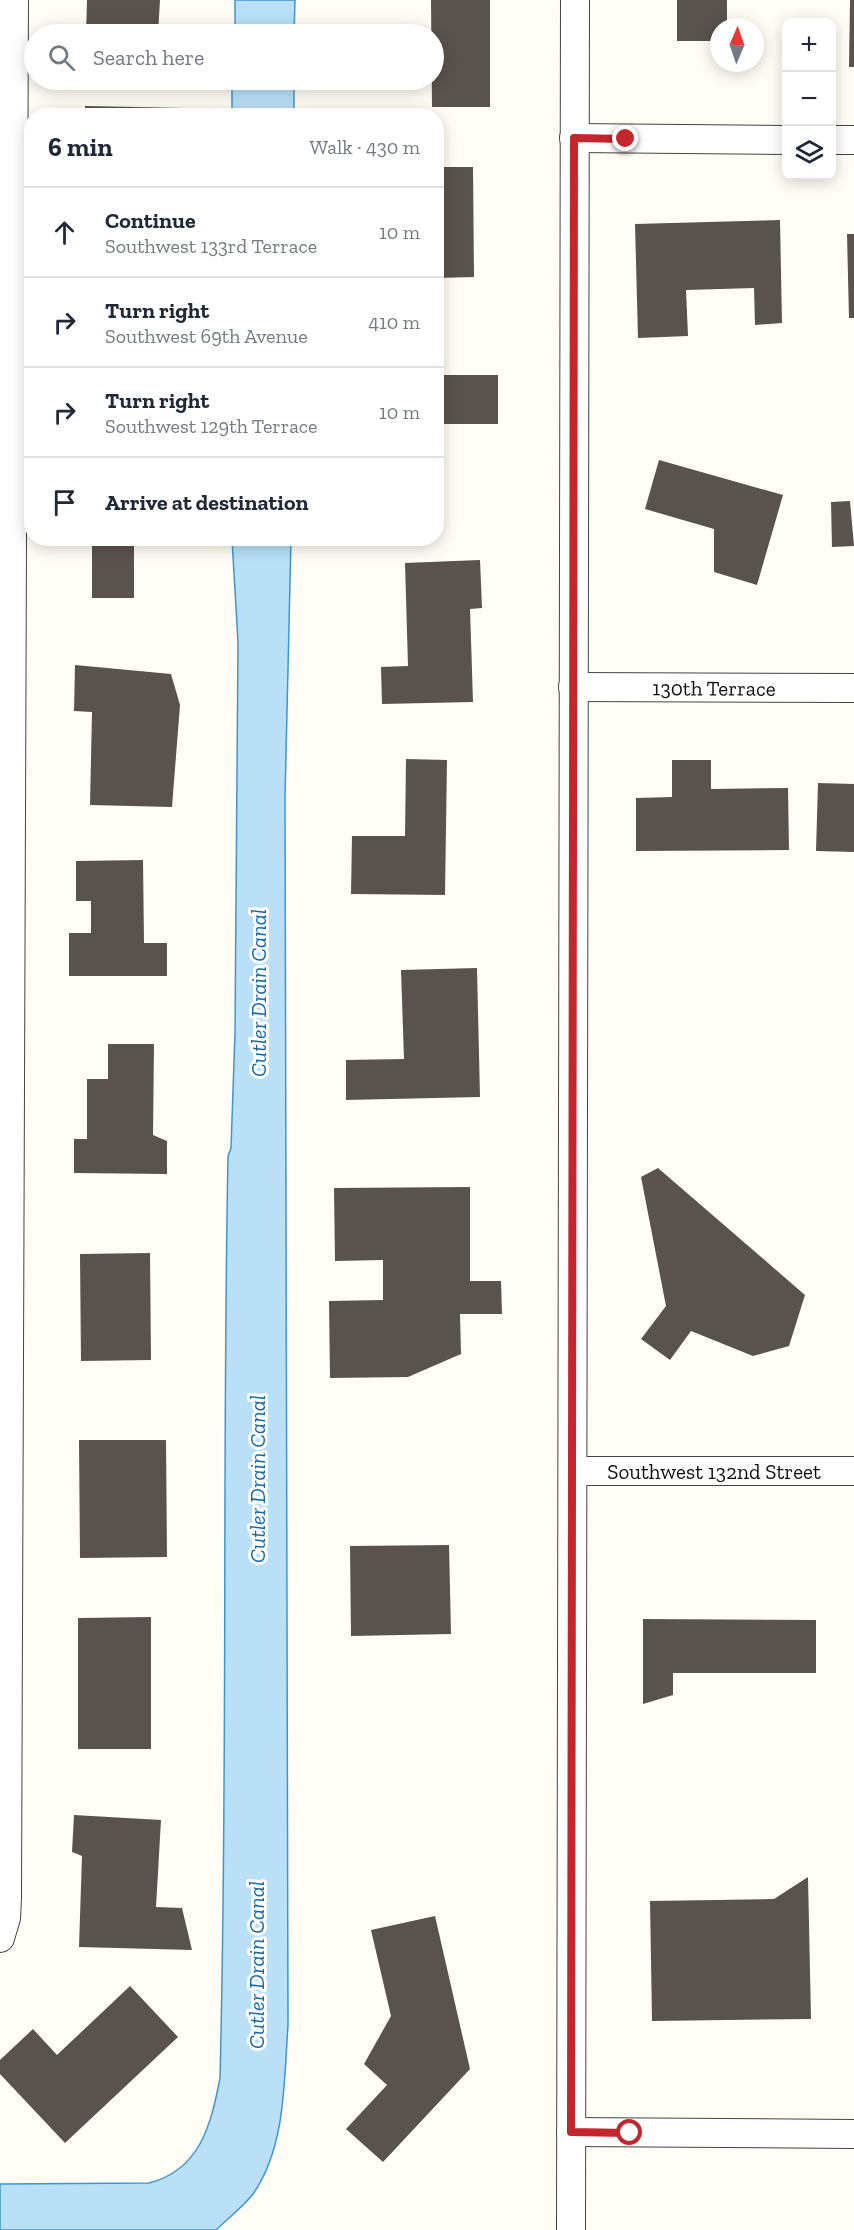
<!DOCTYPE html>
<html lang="en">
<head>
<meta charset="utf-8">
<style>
  :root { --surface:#fff; --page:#f2f2f3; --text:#1f2937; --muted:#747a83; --line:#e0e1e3 }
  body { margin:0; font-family:"Zilla Slab",serif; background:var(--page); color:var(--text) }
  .controls { position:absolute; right:18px; top:18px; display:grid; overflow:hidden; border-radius:12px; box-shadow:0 3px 15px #0003 }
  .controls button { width:54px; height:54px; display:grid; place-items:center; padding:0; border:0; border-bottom:2px solid var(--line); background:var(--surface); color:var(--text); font:30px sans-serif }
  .compass { position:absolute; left:710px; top:18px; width:54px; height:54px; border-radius:50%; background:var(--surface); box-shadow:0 3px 15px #0003; rotate:2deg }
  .stop { position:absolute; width:18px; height:18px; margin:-14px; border:4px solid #c4262e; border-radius:50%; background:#fff }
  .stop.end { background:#c4262e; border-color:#fff; box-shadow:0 2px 6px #0008 }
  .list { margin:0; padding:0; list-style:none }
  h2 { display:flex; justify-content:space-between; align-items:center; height:78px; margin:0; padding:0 24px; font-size:26px }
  h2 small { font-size:20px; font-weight:400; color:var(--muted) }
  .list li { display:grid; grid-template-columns:39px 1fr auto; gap:18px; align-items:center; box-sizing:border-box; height:90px; padding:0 24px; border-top:2px solid var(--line) }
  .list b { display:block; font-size:22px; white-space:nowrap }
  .list p { margin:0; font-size:20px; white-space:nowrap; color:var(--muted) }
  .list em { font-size:20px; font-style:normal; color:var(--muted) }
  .icon { flex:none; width:33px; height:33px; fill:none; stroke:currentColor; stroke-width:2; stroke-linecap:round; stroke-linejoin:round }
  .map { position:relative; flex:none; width:854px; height:2230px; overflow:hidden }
  .search { position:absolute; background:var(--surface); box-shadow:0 3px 15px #0003; left:24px; top:24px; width:420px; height:66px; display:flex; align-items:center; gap:15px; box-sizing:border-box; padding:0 21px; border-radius:33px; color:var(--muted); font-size:22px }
  .panel { position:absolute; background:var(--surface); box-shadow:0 3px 15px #0003; left:24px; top:108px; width:420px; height:438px; border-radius:24px }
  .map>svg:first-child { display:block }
</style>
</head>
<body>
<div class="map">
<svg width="854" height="2230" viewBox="0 0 854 2230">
  <rect width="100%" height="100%" fill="#fffdf5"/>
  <!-- water -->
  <path fill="#b9e0f7" stroke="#3f96cf" stroke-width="1.5" d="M235,0H295L294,34H235Z
    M232,80H294V115H232Z
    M232,539H291L285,798L288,2025C284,2080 286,2147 253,2194C243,2207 228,2218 216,2230H0V2184L149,2183C200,2170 211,2125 220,2078C228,1771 222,1463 228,1156L231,1148L235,1033L238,642Z"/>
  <!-- building -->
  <path fill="#5a524d" d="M87,0H160L158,34H86Z
    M431,0H490V107H432Z
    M677,0H727V27H719V41H677Z
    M850,0H854V67H849Z
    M85,106L185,108V116H85Z
    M436,167H473L474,277L436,278Z
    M780,220L782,323L755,325L754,288L686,290L688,336L638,338L635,224Z
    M847,234H854V318H849Z
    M436,375H498V424H443V502H436Z
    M659,460L783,495L757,585L714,572V529L645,509Z
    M850,501L854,546L832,547L831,502Z
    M92,538H169V542H134V598H92Z
    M480,560L482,608L470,609L473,702L382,704L381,667L408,666L405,563Z
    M75,665L171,674L180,705L172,807L90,805L92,712L74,711Z
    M406,759L447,760L445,895L351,894L352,836H405Z
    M672,760H711V789L788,788L789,850L636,851V798L672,797Z
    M818,783L854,784V852L816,851Z
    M143,860L144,943H167V976H69V933H91V901H76V861Z
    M477,968L480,1097L346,1100V1060L404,1059L401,970Z
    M108,1044H154L153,1135L167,1141V1174L74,1173V1139H87V1079H108Z
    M658,1168L805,1295L789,1346L753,1356L691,1331L670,1360L641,1339L666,1306L641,1177Z
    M470,1187V1281H501L502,1314H460L461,1354L408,1377L330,1378L329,1301L383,1300V1260L335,1261L334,1188Z
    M150,1253L151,1360L81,1361L80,1254Z
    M79,1440H166L167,1557L80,1558Z
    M449,1545L451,1634L351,1636L350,1546Z
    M151,1617V1749H78V1618Z
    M643,1619L816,1620V1673H673V1695L643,1704Z
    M74,1815L161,1820L156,1907L182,1908L192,1950L79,1947L82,1856L72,1852Z
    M808,1877L811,2019L652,2021L650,1901L774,1899Z
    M435,1916L470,2069L383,2162L346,2129L387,2085L364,2064L391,2016L371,1930Z
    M130,1986L178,2037L65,2143L0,2074V2060L33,2029L57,2055Z"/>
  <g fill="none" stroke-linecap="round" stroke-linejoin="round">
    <!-- street casing -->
    <g stroke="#444" stroke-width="30">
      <g id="street">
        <path d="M574,138L786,140"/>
        <path d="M832,140H854"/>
        <path id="s1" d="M573,687L854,688"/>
        <path id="s2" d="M573,1471H854"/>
        <path d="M0,1938L6,1918L7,1898L14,0"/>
        <path d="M571,2132L854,2134"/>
        <path d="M571,2230L575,0"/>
      </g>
    </g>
    <!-- street -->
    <use href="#street" stroke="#fff" stroke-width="28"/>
  </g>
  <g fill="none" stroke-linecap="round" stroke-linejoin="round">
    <!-- route -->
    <path stroke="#c4262e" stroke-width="8" d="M626,139L574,138L571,2132L630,2133"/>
  </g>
  <g text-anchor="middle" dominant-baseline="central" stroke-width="6" stroke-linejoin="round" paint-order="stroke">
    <!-- street labels -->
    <g font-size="21" fill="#111" stroke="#fff">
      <text stroke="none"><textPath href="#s1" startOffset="141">130th Terrace</textPath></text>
      <text stroke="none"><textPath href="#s2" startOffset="141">Southwest 132nd Street</textPath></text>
    </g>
    <!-- water labels -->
    <g font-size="22" font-style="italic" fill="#1768a6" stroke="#fff">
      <text transform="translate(258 993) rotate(-90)">Cutler Drain Canal</text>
      <text transform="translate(257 1479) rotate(-90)">Cutler Drain Canal</text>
      <text transform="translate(256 1965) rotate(-90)">Cutler Drain Canal</text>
    </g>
  </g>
</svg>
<div class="controls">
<button>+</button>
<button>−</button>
<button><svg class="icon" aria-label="layers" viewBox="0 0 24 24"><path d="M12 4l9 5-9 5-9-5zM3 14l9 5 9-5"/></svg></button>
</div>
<svg class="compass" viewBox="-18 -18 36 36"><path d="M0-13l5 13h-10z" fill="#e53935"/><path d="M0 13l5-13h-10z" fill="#747a83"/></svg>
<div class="stop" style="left:630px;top:2133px"></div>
<div class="stop end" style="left:626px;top:139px"></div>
<div class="search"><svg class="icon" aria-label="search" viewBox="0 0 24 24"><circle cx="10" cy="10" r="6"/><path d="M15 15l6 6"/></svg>Search here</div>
<section class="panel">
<h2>6 min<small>Walk · 430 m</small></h2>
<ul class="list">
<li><svg class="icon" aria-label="ahead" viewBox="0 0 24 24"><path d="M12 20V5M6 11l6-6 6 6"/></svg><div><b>Continue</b><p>Southwest 133rd Terrace</p></div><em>10 m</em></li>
<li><svg class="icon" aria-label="right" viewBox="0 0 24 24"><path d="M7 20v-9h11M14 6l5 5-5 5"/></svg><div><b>Turn right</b><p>Southwest 69th Avenue</p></div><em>410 m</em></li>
<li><svg class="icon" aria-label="right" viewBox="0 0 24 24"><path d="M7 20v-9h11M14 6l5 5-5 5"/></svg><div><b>Turn right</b><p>Southwest 129th Terrace</p></div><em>10 m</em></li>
<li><svg class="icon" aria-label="arrive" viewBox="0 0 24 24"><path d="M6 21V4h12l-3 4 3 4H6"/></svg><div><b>Arrive at destination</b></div></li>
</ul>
</section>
</div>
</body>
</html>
